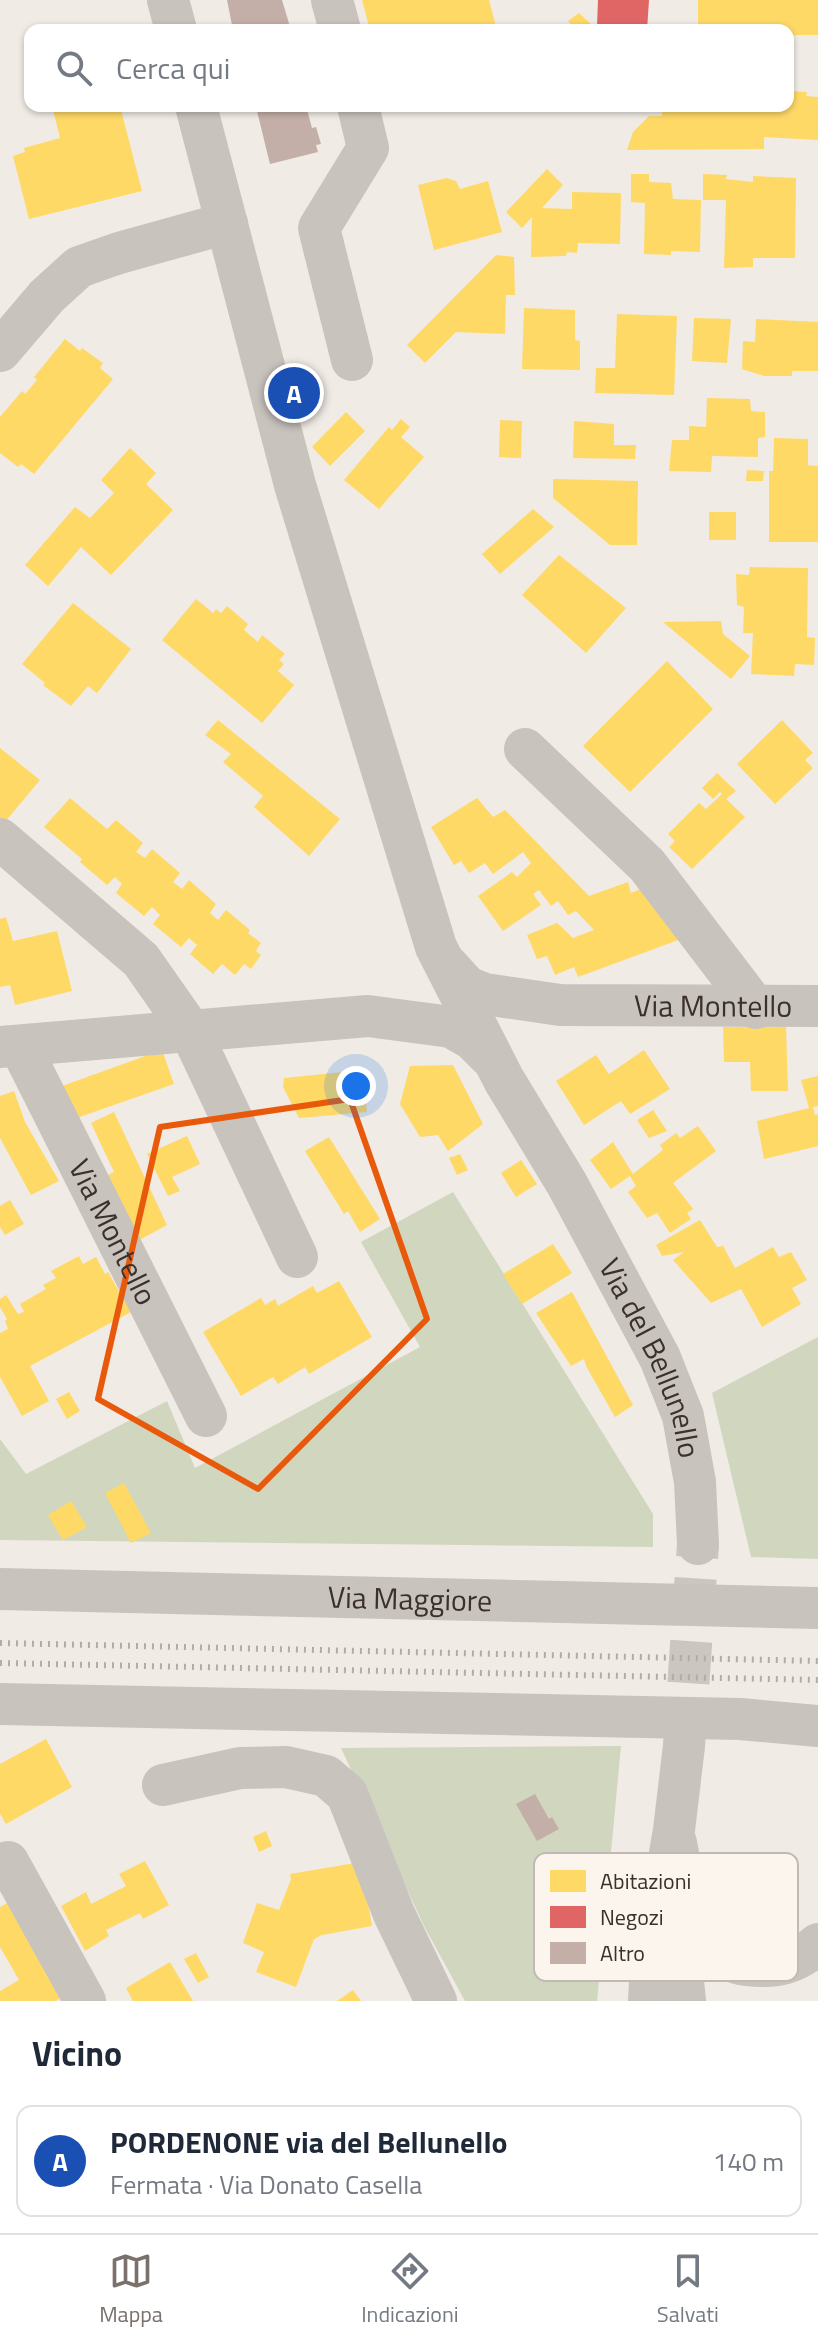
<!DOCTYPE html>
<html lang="it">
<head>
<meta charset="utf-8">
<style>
  :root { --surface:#fff; --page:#f6f6f7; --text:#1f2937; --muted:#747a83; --line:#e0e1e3; --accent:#7a716c }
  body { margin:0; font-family:"Titillium Web",sans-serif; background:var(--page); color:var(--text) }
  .you { position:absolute; left:356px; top:1086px; width:28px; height:28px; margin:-20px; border:6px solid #fff; border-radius:50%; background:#1a73e8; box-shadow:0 0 0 12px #1a73e833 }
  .badge { display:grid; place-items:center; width:52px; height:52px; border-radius:50%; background:var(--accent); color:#fff; font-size:26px; font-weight:700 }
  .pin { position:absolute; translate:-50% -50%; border:4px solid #fff; box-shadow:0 2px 8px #0006 }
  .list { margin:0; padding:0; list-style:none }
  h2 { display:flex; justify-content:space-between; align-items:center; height:104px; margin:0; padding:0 32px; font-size:34px }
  h2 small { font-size:26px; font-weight:400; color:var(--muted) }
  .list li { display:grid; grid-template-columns:52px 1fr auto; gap:24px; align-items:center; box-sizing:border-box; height:112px; margin:0 16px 16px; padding:0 16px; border:2px solid var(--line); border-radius:16px }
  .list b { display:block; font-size:30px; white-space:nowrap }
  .list p { margin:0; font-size:26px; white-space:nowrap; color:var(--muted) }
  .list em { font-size:26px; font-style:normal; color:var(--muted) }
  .icon { flex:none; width:44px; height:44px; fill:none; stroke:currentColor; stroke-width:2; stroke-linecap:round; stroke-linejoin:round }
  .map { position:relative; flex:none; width:818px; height:2001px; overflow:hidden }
  .search { position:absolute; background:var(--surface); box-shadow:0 2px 6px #0004; left:24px; right:24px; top:24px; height:88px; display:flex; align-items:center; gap:20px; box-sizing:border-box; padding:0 28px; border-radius:16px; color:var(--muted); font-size:30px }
  .sheet { height:232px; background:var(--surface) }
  nav { display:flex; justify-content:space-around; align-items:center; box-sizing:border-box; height:112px; border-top:2px solid var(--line); background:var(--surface); font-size:22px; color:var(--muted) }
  nav a { display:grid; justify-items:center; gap:4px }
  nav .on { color:var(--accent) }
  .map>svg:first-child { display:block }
</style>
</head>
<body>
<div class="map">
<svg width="818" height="2001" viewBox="0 0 818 2001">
  <rect width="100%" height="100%" fill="#f0ebe5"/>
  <!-- green -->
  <path fill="#d1d6bf" d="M453,1192L653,1514V1547L0,1540V1439L26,1474L167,1401L195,1468L420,1347L361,1242Z
    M818,1337V1559L751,1557L712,1393Z
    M621,1746L597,2001H465L424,1926L341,1748Z"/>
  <!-- homes -->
  <path fill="#ffd966" d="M362,0H489L497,30H370Z
    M698,0H818V35H788V30H761V27H698Z
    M579,13L594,27L591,30H576L568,21Z
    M788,91L807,92L806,96L818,97V140L764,137V149L627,150L633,132L649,116H662V106H788Z
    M52,106H120L142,191L29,219L13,156L25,152L24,148L60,138Z
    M547,169L563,185L542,208L572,209V192L621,193L620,244L578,243L577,253L567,252L566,256L531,257L532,217L522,228L506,212Z
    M631,174H649V182L671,183L673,199L701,200L700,252L671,251V255L644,254L645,203L631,202Z
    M703,174L727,175L726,179L753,182V176L796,178L795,258H753V267L724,268L726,200H703Z
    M447,178L456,181L460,189L488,181L502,232L434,250L418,185Z
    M496,255L514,257L515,295H506L505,334L456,332L425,363L407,345Z
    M524,308L575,310V340L580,341V370L522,369Z
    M617,314L677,316L674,395L595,393L596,368H615Z
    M694,318L731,319L727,363L692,361Z
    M756,319L818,322V371H792V376H764L742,369L743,341L755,342Z
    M65,339L80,351L82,348L103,363L100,368L113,379L34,474L21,464L18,467L0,453V417L22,391L25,394L37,380L34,377Z
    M707,398L750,399L751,411L765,412V437L758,438V457L712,456L711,472L669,471L672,440H689V426L706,427Z
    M346,412L365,431L330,466L312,447Z
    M401,419L410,427L401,437L424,457L379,509L344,480L389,427L392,430Z
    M500,420L522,421L521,458L499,457Z
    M574,421L614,424V445H636L635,459L573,458Z
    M774,438L808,439V465L818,466V542H769V471H773Z
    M130,448L156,473L146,484L173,510L111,575L81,547L48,586L25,565L75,507L90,518L114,493L101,480Z
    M747,470L764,471L763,481H746Z
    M553,479L638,481L637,545H610L553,498Z
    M533,509L554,527L500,574L482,554Z
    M709,512H736V540H709Z
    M559,555L626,608L586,653L522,595Z
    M750,567L808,568L807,637L815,638L814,665L795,664L794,676L751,674L753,633H743L744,607L737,605L736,574L749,575Z
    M196,599L213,613L216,609L221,613L227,606L248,624L244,630L258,642L262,635L285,654L279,660L284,664L278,671L294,685L262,723L162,640Z
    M73,603L131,649L97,693L88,686L71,706L43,685L45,683L22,664Z
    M721,621L723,634L750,656L731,679L663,622Z
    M667,661L713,709L630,792L583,746Z
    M218,720L340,819L309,856L254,807L263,796L223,762L231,754L205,735Z
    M782,720L813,753L805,760L813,768L775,804L737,764Z
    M0,748L40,780L4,823L0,820Z
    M717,773L736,791L726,799L745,817L692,869L669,847L675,841L668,834L699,803L706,809L722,794L720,792L713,799L702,788Z
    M70,798L107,829L116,820L143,843L136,852L145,858L152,849L180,873L173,882L182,889L189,880L216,904L210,913L218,920L226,910L250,930L248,933L261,943L256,951L261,955L251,969L244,964L235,975L222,964L213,974L190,954L197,945L189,938L181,947L153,924L160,915L152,907L144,916L116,893L122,884L115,877L107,885L80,862L82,859L44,827Z
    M477,798L493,817L505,810L589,896L628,882L631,893L643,888L681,939L578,977L574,967L555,975L547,956L537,959L527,935L557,923L573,938L594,930L576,911L568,915L558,901L551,906L539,890L533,894L541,905L503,931L478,896L512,872L517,877L531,863L523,852L493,874L485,863L469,873L461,861L454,865L431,827Z
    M6,917L13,941L57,931L72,991L15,1005L10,985L0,987V919Z
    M786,1026L788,1091H751L750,1062H724L723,1027Z
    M162,1050L174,1084L74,1119L62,1086Z
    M644,1050L670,1089L630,1114L621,1101L584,1125L556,1081L596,1055L609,1074Z
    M453,1065L483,1124L448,1151L438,1135L420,1137L400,1104L410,1066Z
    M363,1070L367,1112L299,1118L283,1087L284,1078Z
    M818,1076V1106L813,1107L815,1115L818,1114V1146L764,1159L757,1121L809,1108L801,1080Z
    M14,1091L25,1122L59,1181L31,1195L0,1138V1096Z
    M653,1110L667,1131L649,1138L637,1120Z
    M114,1112L167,1225L132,1244L103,1178L114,1172L91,1123Z
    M698,1126L716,1151L673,1183L693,1209L687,1213L691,1219L670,1233L657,1213L647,1218L628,1192L636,1186L630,1176L611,1189L590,1160L613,1142L633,1174L663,1150L660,1145L676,1133L680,1138Z
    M187,1136L200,1164L172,1177L180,1191L168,1196L147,1154Z
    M329,1137L380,1219L360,1232L348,1211L344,1214L305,1151Z
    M460,1154L468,1170L457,1175L449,1158Z
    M521,1160L537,1184L516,1197L501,1173Z
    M10,1200L24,1224L5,1235L0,1227V1206Z
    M700,1220L717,1247L723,1246L735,1268L773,1247L779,1257L791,1252L807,1280L792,1288L801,1304L762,1327L741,1289L711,1303L673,1260L684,1252L662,1256L656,1245Z
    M553,1244L572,1273L522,1304L503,1274Z
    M79,1256L83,1264L96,1257L105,1274L108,1272L131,1312L30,1366L49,1401L22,1416L0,1377V1333L8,1329L5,1321L7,1319L0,1307V1299L6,1295L18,1314L24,1312L20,1304L46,1289L43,1285L56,1278L51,1271Z
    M339,1281L372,1337L309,1374L305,1367L278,1384L273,1377L241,1396L203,1332L261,1298L265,1305L275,1299L278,1306L313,1286L317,1293Z
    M572,1292L633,1405L615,1417L586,1366L584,1359L571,1366L536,1313Z
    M69,1392L80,1411L67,1419L56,1399Z
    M124,1483L151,1533L131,1543L105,1493Z
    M71,1501L87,1527L63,1540L48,1515Z
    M46,1739L72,1787L6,1824L0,1814V1764Z
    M266,1831L272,1846L259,1852L253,1837Z
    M145,1861L169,1905L143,1919L140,1913L106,1930L109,1936L85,1951L61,1906L86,1892L91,1904L126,1886L119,1874Z
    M361,1862L372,1926L322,1935L314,1939L296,1987L256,1972L264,1952L243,1943L257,1903L279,1910L291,1879L290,1874Z
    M15,1899L68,1993L56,2001H0V1991L19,1980L0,1947V1907Z
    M196,1953L209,1977L198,1983L184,1959Z
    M170,1962L193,2001H133L126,1988Z
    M353,1990L361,2001H337Z"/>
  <!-- shops -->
  <path fill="#e06666" d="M598,0H649L647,30L597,26Z"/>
  <!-- building -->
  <path fill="#c3afa7" d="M227,0H282L291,30H233Z
    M253,106H306L312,128L316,127L321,144L316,145L318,152L270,164L257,111L255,112Z
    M535,1794L549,1819L552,1817L559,1829L537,1841L516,1804Z"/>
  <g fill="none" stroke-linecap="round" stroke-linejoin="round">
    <!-- minor-tunnel -->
    <path stroke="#ccc6c0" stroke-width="42" stroke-dasharray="42 21" stroke-linecap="butt" d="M684,1746L698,1544"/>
    <!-- minor -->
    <g stroke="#c9c3be" stroke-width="42">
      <path d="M168,0L176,30"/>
      <path d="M332,0L340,30"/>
      <path id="s1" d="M196,106L295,485L436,947L504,1080L567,1184L660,1358L683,1416L695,1482L698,1544"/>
      <path d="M0,351L47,296L79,267L119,253L227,223"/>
      <path d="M352,360L319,228L368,148L358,106"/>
      <path d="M525,749L647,865L756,1008"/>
      <path d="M0,839L141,960L190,1030L297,1257"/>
      <path id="s2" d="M447,965L467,987L485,994L560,1005L818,1006"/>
      <path id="s3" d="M20,1046L206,1416"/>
      <path d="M0,1047L368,1016L451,1027L472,1039L489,1056"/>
      <path id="s4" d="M0,1589L818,1608"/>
      <path d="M0,1704L740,1719L818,1726"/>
      <path d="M163,1785L240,1768L286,1767L326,1776L347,1794L394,1914L436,2001"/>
      <path d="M676,1843C681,1875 704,1952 737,1963C744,1965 754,1966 762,1966C784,1967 801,1959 818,1944"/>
      <path d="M8,1862L85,2001"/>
      <path d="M679,1901L678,1931L685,2001"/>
      <path d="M649,2001L651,1962L674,1830L684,1746"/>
    </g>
    <!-- rail -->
    <path stroke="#b1aca8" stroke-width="6" stroke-dasharray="2 6" stroke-linecap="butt" d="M0,1643L818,1661
      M0,1663L818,1680"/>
  </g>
  <!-- marked area -->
  <path fill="none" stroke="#e8590c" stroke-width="6" stroke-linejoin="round" d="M350,1099L427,1319L258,1489L98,1399L160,1127Z"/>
  <g text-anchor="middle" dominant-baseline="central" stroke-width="8" stroke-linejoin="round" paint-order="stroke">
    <!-- street labels -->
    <g font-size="30" fill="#3b302b" stroke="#fbf5ee">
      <text stroke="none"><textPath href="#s2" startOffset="278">Via Montello</textPath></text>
      <text stroke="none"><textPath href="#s3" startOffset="208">Via Montello</textPath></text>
      <text stroke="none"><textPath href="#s1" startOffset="1340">Via del Bellunello</textPath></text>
      <text stroke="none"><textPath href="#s4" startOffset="410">Via Maggiore</textPath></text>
    </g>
  </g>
  <!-- legend -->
  <rect x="534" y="1853" width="264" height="128" rx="12" fill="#fbf5ee" stroke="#c1bab4" stroke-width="2"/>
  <rect x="550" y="1870" width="36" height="22" fill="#ffd966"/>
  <rect x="550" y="1906" width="36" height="22" fill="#e06666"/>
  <rect x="550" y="1942" width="36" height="22" fill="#c3afa7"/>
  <g font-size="22" fill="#3b302b">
    <text x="600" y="1889">Abitazioni</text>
    <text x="600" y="1925">Negozi</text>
    <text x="600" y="1961">Altro</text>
  </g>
</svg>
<div class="you"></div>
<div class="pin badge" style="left:294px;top:393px;background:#1a4fb4">A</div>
<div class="search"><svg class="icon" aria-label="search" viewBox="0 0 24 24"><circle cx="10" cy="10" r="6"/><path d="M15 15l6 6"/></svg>Cerca qui</div>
</div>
<section class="sheet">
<h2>Vicino<small></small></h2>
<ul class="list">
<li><span class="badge" style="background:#1a4fb4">A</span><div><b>PORDENONE via del Bellunello</b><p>Fermata · Via Donato Casella</p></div><em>140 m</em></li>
</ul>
</section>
<nav>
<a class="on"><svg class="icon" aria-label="map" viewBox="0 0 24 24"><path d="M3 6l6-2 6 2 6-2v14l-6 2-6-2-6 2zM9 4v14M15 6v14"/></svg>Mappa</a>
<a><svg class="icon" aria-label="directions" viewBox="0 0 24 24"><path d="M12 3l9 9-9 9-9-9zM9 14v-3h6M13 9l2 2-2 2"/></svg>Indicazioni</a>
<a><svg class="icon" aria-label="saved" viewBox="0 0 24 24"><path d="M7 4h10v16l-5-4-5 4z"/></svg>Salvati</a>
</nav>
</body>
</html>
